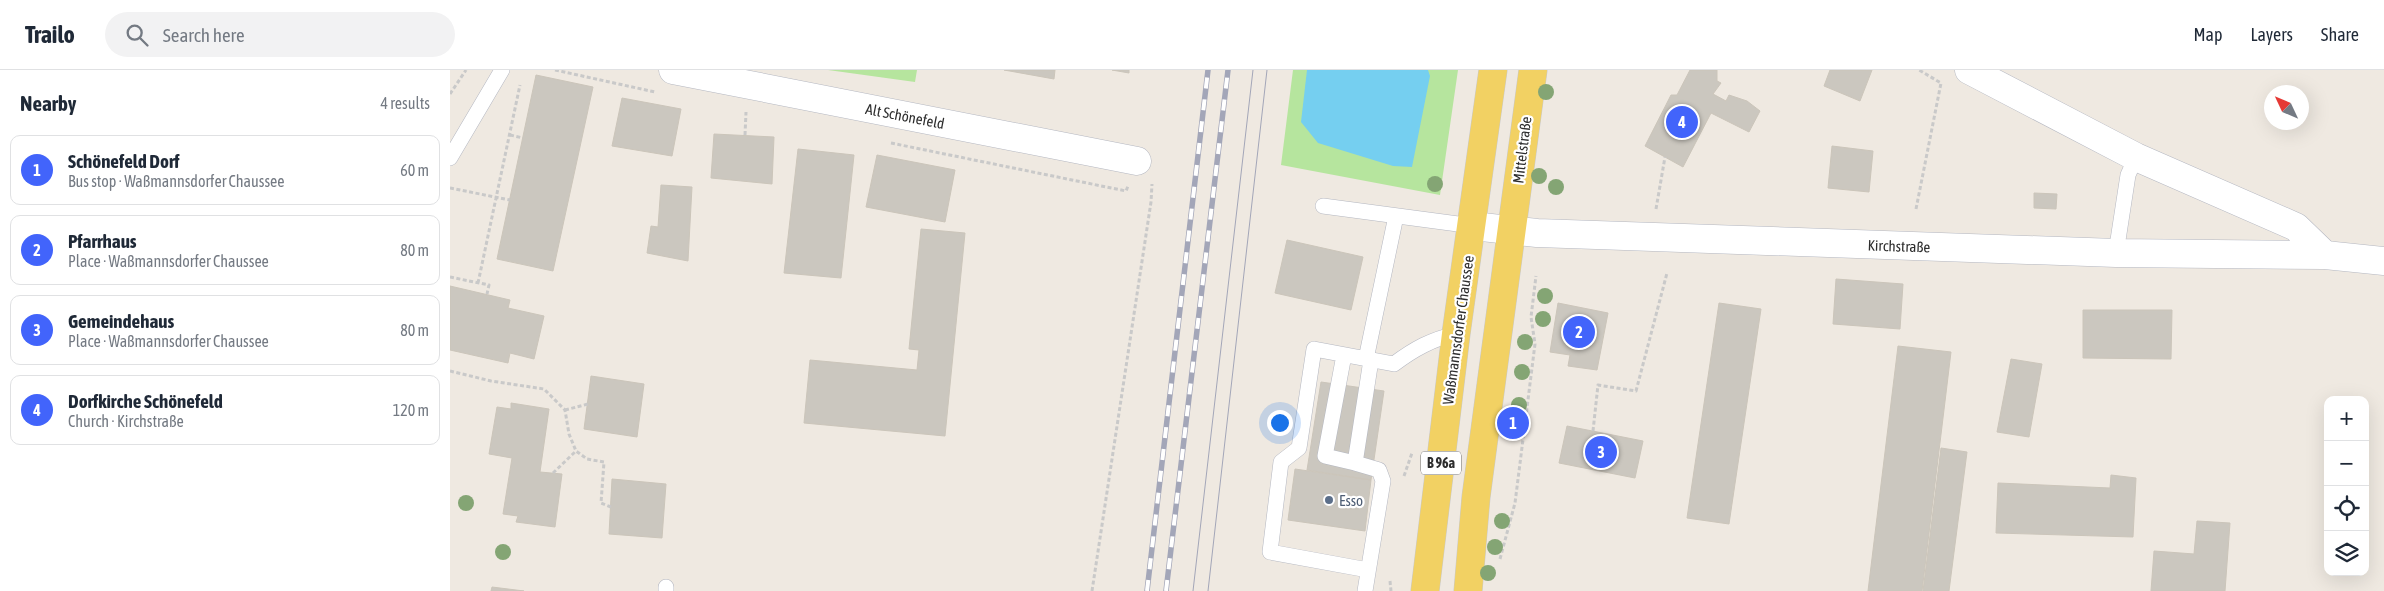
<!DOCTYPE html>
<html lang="en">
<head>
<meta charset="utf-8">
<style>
  :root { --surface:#fff; --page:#f2f2f3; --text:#1f2937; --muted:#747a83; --line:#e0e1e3; --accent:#4264fb }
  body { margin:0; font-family:"Asap Condensed",sans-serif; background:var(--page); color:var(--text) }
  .controls { position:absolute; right:15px; bottom:15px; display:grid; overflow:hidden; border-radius:10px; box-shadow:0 5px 20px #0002 }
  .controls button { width:45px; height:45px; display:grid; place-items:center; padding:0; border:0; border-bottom:1px solid var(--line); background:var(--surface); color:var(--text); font:25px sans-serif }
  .compass { position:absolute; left:1814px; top:15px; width:45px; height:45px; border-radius:50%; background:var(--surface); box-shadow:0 5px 20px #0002; rotate:314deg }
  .you { position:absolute; left:829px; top:352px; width:18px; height:18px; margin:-12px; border:4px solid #fff; border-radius:50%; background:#1a73e8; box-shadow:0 0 0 8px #1a73e833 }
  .badge { display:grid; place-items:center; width:32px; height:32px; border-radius:50%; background:var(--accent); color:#fff; font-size:16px; font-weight:700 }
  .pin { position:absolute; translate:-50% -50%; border:2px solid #fff; box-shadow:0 1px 5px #0006 }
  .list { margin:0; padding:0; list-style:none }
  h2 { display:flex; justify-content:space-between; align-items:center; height:65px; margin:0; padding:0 20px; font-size:21px }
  h2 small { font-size:16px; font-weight:400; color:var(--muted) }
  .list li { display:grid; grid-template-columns:32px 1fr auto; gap:15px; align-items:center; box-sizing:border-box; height:70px; margin:0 10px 10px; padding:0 10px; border:1px solid var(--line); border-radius:10px }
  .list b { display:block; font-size:19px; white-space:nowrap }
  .list p { margin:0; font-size:16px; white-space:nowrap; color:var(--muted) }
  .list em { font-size:16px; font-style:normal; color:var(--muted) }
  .icon { flex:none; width:28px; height:28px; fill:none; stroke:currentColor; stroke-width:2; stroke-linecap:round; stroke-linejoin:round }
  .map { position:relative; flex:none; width:1934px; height:521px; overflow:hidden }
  header { display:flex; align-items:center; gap:30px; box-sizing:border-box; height:70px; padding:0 25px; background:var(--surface); border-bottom:1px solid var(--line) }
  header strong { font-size:24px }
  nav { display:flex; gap:28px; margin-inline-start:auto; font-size:18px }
  .search { width:350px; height:45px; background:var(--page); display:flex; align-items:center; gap:12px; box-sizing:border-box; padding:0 18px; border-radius:28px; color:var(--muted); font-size:19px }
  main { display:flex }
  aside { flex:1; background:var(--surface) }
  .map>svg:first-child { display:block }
</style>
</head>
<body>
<header>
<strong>Trailo</strong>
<div class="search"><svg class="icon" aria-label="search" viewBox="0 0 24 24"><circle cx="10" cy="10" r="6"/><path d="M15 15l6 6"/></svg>Search here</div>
<nav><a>Map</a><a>Layers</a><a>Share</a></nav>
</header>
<main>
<aside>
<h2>Nearby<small>4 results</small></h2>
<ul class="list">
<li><span class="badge">1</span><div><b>Schönefeld Dorf</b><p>Bus stop · Waßmannsdorfer Chaussee</p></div><em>60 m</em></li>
<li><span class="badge">2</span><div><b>Pfarrhaus</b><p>Place · Waßmannsdorfer Chaussee</p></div><em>80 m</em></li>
<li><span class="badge">3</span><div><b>Gemeindehaus</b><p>Place · Waßmannsdorfer Chaussee</p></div><em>80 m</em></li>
<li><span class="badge">4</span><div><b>Dorfkirche Schönefeld</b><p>Church · Kirchstraße</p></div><em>120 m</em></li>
</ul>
</aside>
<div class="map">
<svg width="1934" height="521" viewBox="0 0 1934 521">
  <rect width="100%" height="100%" fill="#efe9e1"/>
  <!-- green -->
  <path fill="#b6e59e" d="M378,0H467L465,12Z
    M843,0H1008L990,125L831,95Z"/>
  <!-- water -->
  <path fill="#75cff0" d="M857,0H978L980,6L962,97L943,96L868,73L851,52Z"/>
  <!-- building -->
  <path fill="#cbc7bf" stroke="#cbc5ba" d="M554,0H605L604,9Z
    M662,0H679V3Z
    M1240,0H1267V11L1271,13L1263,24L1276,31L1279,25L1297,31L1310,41L1299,62L1261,43L1233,97L1195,76L1221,25H1227Z
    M1380,0H1422L1410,31L1374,16Z
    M86,5L143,17L103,201L47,189Z
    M172,28L231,39L222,86L162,76Z
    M264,64L324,67L322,114L261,108Z
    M1382,76L1423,81L1419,122L1378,118Z
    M348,79L404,85L391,208L334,203Z
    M427,85L505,100L495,152L416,137Z
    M211,115L242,117L238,191L197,183L201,156L208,157Z
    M1584,123L1607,124L1606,139L1584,138Z
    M471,159L515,163L495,366L354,353L360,290L467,300L469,280L459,279Z
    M837,170L913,187L901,240L825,223Z
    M1386,209L1453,214L1450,259L1383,254Z
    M0,216L60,230L58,238L94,246L84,289L60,283L58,293L0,280Z
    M1108,233L1158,243L1147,300L1118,296L1120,285L1100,282Z
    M1269,233L1311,239L1279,454L1237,448Z
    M1633,240H1722L1721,289L1633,288Z
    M1448,276L1501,282L1472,521H1418Z
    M1561,289L1592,294L1579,367L1547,362Z
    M141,306L194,314L187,367L134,359Z
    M871,312L934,321L921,410L857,400Z
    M61,333L99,339L90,402L112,404L105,457L66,452L68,446L53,444L62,388L39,384L47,337L61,339Z
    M1117,356L1193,371L1185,408L1109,393Z
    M1491,378L1517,382L1499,521H1473Z
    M845,399L921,410L915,461L838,450Z
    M1661,405L1686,408L1683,467L1546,463L1548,413L1660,418Z
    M162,409L216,414L212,468L159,464Z
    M1747,451L1780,453L1775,521H1701L1704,481L1744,484Z
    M42,517L74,521H41Z"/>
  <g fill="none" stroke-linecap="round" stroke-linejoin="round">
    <!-- lane casing -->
    <g stroke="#b4b7c1" stroke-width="16">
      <path id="lane" d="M0,88L52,0
        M873,136L1023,156
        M1666,183L1678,105L1686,87
        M894,285L875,386L905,393
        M916,289L946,146
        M918,500L820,482L831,392L849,378L864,279L944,294C964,279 982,269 1006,264
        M216,521V517
        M915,521L933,411L929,400L905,393L921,290"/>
    </g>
    <!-- street casing -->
    <g stroke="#b4b7c1" stroke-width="29">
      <path id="street" d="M223,0L687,91
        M1519,0L1686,87L1846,157L1875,185
        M1023,156L1087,163L1146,165L1666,183L1875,185L1934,191"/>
    </g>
    <!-- primary casing -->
    <g stroke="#c9c9c9" stroke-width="29">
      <path id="primary" d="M975,521L1006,264L1043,0
        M1018,521L1026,427L1083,0"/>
    </g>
    <!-- path -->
    <path stroke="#c9c9c9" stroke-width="3" stroke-dasharray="4 2.5" stroke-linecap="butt" d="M105,0L205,22
      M0,24L16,0
      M60,65L73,68
      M295,65L296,42
      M441,73L676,121L678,116
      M0,118L60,130
      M1206,139L1215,87
      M1466,139L1491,13L1469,0
      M0,207L39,215L37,224
      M28,213L70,15
      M0,301L41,311L94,319L115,340L119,364L126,381L137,389L154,392L151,433L161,437
      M115,340L138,334
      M1143,361L1148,315L1186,321L1217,203
      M103,403L126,381
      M954,406L962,383
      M1050,489L1065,433L1085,274L1081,247L1086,206
      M940,511L941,521
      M642,521L701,132L702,114"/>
    <!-- lane -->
    <use href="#lane" stroke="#fff" stroke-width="15"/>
    <!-- street -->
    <use href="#street" stroke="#fff" stroke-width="28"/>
    <!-- primary -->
    <use href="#primary" stroke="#f2d163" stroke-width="28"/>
    <!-- tram -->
    <path stroke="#a3a6b8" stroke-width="1" d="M743,521L803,0
      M758,521L817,0"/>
    <!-- rail casing -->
    <g stroke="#a3a6b8" stroke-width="5.5">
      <path id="rail" d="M697,521L758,0
        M716,521L778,0"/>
    </g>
    <!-- rail -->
    <use href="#rail" stroke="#fff" stroke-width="4" stroke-dasharray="11" stroke-linecap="butt"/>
  </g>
  <!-- trees -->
  <g fill="#84a574">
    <circle cx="1096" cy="22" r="8"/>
    <circle cx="1089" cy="106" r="8"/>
    <circle cx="985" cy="114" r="8"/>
    <circle cx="1106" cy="117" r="8"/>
    <circle cx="1095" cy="226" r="8"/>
    <circle cx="1093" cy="249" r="8"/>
    <circle cx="1075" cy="272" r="8"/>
    <circle cx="1072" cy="302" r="8"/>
    <circle cx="1069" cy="335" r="8"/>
    <circle cx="16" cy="433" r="8"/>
    <circle cx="1052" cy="451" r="8"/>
    <circle cx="1045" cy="477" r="8"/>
    <circle cx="53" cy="482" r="8"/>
    <circle cx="1038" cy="503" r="8"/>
  </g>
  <!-- markers -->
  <circle fill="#5c6f8a" stroke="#fff" stroke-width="2" cx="879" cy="430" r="5"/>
  <g text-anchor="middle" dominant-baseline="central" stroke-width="4.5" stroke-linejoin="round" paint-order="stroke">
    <!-- shield labels -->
    <rect fill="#fff" stroke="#6d6d6d" stroke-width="1" x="971" y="381.5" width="40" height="23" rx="4"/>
    <g font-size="14" font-weight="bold" fill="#2e2e2e">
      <text x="991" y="393">B 96a</text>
    </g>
    <!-- street labels -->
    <g font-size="15" fill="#2e2e2e" stroke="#fff">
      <text transform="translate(455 46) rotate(11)">Alt Schönefeld</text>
      <text transform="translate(1072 80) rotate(-83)">Mittelstraße</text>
      <text transform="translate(1449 176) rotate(2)">Kirchstraße</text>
      <text transform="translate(1008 260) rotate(-82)">Waßmannsdorfer Chaussee</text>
    </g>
    <!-- service labels -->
    <g font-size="15" fill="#4e5e75" stroke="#fff" text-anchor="start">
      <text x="889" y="430">Esso</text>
    </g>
  </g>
</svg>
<div class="controls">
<button>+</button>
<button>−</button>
<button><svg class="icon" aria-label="locate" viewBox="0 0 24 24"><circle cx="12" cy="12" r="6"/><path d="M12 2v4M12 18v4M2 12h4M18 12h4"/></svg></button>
<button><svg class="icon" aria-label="layers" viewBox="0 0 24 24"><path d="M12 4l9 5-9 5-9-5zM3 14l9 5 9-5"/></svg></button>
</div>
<svg class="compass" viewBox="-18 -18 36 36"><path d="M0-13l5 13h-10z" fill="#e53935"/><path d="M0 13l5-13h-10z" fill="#747a83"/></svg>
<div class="you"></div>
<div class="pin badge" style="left:1063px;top:353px">1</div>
<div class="pin badge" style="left:1129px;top:262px">2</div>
<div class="pin badge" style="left:1151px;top:382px">3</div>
<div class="pin badge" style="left:1232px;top:52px">4</div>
</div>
</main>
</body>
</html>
